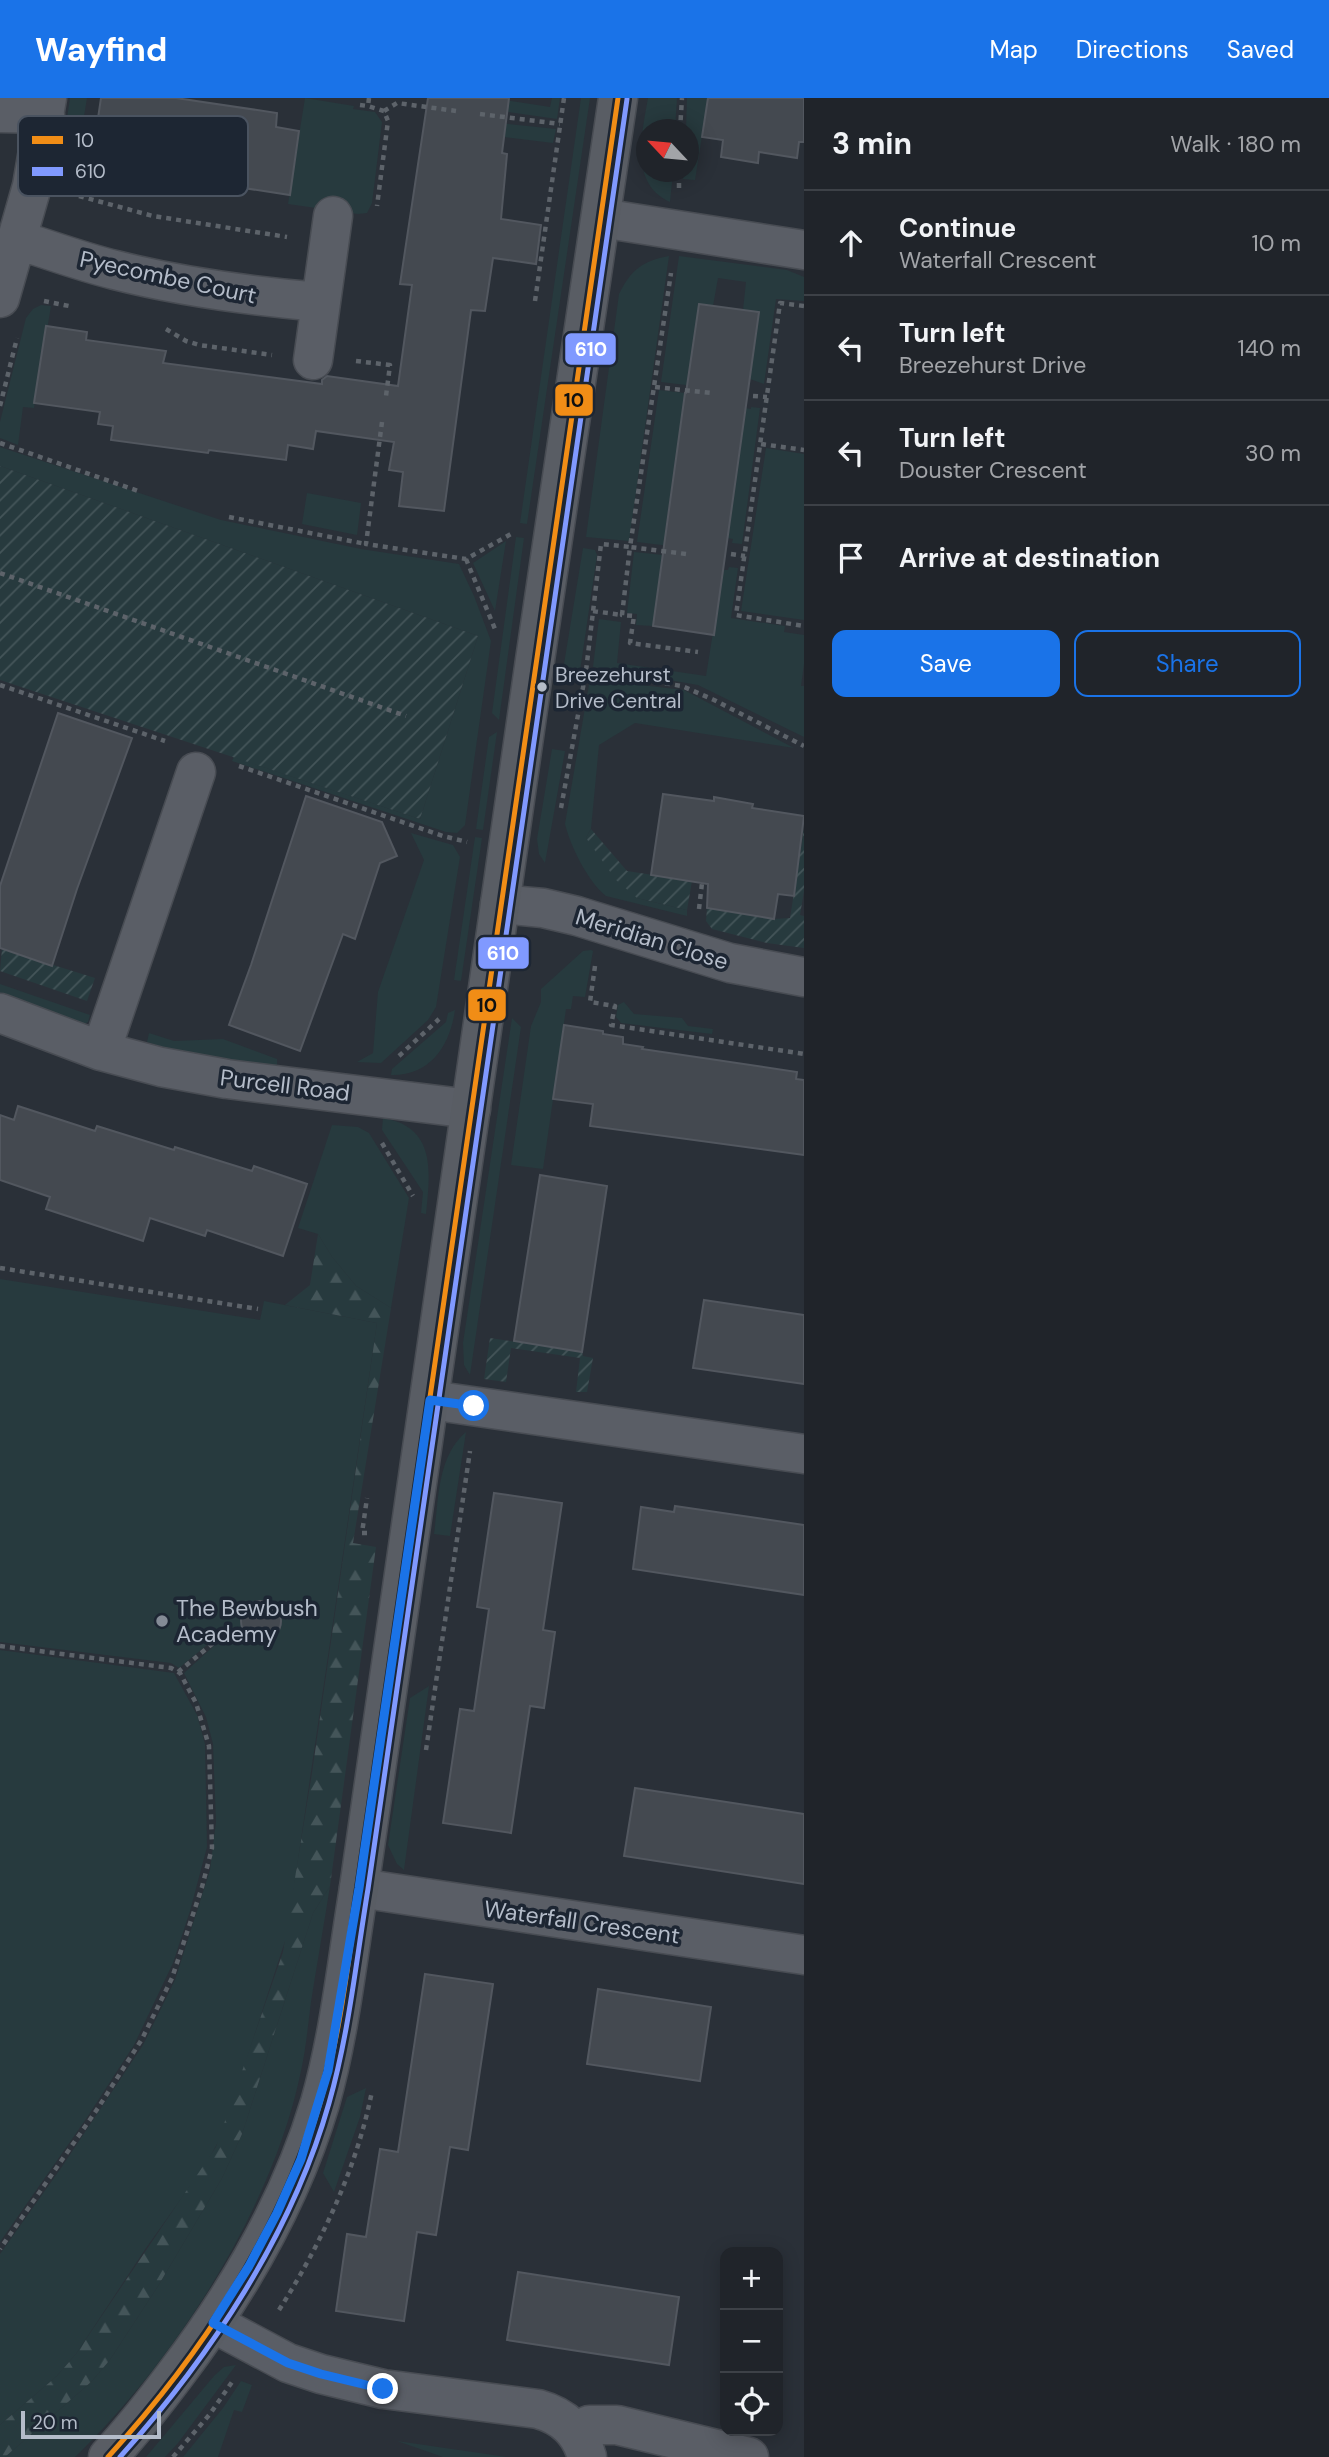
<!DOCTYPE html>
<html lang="en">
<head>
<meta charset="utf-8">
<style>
  :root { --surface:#20242a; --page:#282c32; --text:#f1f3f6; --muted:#a2a4a8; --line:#3d4147; --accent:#1a73e8 }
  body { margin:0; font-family:"DM Sans",sans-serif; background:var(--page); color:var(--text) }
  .controls { position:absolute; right:21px; bottom:21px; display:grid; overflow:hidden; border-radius:14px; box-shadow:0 4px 18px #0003 }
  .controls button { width:63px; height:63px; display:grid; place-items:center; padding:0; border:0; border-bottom:2px solid var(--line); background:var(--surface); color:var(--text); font:35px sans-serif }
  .compass { position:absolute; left:636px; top:21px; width:63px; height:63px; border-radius:50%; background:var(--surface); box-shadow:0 4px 18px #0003; rotate:296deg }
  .scale { position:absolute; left:21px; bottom:18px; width:140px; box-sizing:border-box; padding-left:7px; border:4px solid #b4bcc9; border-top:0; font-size:19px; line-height:24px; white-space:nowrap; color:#b4bcc9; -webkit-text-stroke:5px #1d2633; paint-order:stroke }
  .stop { position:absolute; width:21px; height:21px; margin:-16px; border:5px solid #1a73e8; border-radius:50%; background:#fff }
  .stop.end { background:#1a73e8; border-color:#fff; box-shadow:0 2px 7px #0008 }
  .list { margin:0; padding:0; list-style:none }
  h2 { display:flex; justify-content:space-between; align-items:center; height:91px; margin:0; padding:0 28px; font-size:30px }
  h2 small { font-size:23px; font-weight:400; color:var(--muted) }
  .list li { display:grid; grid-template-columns:46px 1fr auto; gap:21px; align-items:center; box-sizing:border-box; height:105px; padding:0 28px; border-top:2px solid var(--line) }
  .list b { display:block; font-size:26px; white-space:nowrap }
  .list p { margin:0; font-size:23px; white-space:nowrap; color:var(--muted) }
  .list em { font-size:23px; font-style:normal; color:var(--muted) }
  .actions { display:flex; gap:14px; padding:21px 28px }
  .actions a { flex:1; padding:16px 0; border:2px solid var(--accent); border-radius:14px; text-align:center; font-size:24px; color:var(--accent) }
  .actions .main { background:var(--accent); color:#fff }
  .icon { flex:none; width:38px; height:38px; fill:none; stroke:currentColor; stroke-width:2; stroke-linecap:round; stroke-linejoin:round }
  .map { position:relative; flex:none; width:804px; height:2359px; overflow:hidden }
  header { display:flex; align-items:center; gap:42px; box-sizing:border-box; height:98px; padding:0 35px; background:var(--accent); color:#fff }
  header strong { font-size:33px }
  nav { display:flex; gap:38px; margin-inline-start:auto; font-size:24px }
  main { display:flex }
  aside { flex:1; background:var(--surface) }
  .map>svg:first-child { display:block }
</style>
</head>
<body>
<header>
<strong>Wayfind</strong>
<nav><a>Map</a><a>Directions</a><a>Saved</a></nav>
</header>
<main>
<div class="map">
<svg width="804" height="2359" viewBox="0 0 804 2359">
  <defs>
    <pattern id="forest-firs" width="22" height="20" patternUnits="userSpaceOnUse" patternTransform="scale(1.75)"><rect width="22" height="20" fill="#273a3e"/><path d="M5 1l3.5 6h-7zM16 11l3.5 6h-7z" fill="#445559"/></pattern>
    <pattern id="garden-furrows" width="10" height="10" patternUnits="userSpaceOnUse" patternTransform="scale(1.75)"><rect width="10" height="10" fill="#273a3e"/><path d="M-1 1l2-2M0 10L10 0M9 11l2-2" fill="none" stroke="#445559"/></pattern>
  </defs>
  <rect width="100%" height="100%" fill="#2a3038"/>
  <!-- grass -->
  <path fill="#273a3e" d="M70,0H87L72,91L57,86Z
    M305,0L354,8L353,11L375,14L382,24L372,105L367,115L358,116L288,106Z
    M492,0L550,9L552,0H560L557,21L481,10Z
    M581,0H590L527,426L520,425Z
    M648,0H677L675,31L646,32V74H673L670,104C629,86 642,35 648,0Z
    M687,0H708L695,82L683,81L684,74H688V32L686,31Z
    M479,23L556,31L553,45L478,36Z
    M669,158L629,443L586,439L619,196C631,172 642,163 669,158Z
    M679,158L787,172L804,179V203L776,201L764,286L750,281L759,215L743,212L746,184L718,180L713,208L699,206L711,290L661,284Z
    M41,207L51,208L34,310L23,309L18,347L0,340V324L26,220L33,211Z
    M659,292L685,295L665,436L688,439L686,450L637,444Z
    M751,309L760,310L742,446L732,445L733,441L727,440L745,310L751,311Z
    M0,349L221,422L361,451L459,466L474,498L491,543L465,727L457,735L446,734L232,663L234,659L420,721L478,538L0,368Z
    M766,350L804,356V522L741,513Z
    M307,395L361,405L357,437L302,426Z
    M516,439L524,440L499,622L492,615Z
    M506,443L495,513L473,465Z
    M583,450L595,452L597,457L580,573L563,572Z
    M634,454L663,457L653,528L636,527L637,516L627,515Z
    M729,469L738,470L731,520L785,528L784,534L804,537V566L801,588H804V639L698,587L593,569L599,521L621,524L617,565L706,578L723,472H728Z
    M590,581L684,592L794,650L635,625L599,647L591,731L586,740L637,800L687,812V818L606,798C588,784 570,747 565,726Z
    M497,634L483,732L476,731L489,639Z
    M552,651L565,653L545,765L539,756L537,741Z
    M411,735L453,747L460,759L436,909L428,922L381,965L357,964L373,955L378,894L424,762Z
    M475,739L482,740L461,883L454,882Z
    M591,852L593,853L585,899L573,898L571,911H566L543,1071L511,1067L531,928L541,904V891L583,853Z
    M0,886L90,917L88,924L78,929L0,899Z
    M624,904L634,916L682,920L688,928L713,931L712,936L621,925L616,919L618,907Z
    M455,912C450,947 431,978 391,977L392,971L446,924L448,915Z
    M512,920L521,929L470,1277L464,1267L463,1245Z
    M149,935L174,943L223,941L277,961V969C233,964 189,958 147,944Z
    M383,1020C437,1029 430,1075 426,1116L421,1115L423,1094L382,1032Z
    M332,1027L358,1029L369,1035L409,1100L391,1210L356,1188L332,1159L318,1136L298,1130Z
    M0,1181L260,1222L264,1203L377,1225L287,1837L222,2037L206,2066L146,2150L76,2256L57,2278L0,2327V2156L61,2070L143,1947L175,1882L210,1772L216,1724L213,1646L206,1619L184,1575L216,1546L246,1536L261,1543L275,1538L282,1524L277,1509L261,1502L248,1508L241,1521L243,1529L218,1538L179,1570L171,1565L0,1544Z
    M466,1334L450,1438L434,1436C439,1400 437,1359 466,1334Z
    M0,1552L174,1575L197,1617L205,1646L207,1749L190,1813L173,1865L134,1947L86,2021L0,2144Z
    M429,1588L404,1772L397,1766L388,1747L410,1600Z
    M330,1788C324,1827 317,1865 311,1904C308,1927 306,1950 301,1973C273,2110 175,2263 75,2359H5L91,2284L109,2263L158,2188L222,2080L242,2036L313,1815Z
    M366,1990L360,2019L334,2094L323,2075L347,1999Z
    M236,2267L178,2345L165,2359H146L214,2278L224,2269Z
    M241,2283L252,2287L242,2314L234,2312L218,2359H183L223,2310Z
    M397,2343L507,2359H443Z"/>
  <!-- forest -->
  <path fill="url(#forest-firs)" d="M318,1136L332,1159L356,1188L391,1210L353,1445L376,1449L330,1788L313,1815L242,2036L222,2080L158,2188L109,2263L91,2284L5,2359H0V2327L57,2278L76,2256L216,2049L283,1854L312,1675L377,1225L285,1207L310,1187Z"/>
  <!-- garden -->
  <path fill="url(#garden-furrows)" d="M0,368L478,538L420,721L0,582Z
    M591,731L627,773L692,783L687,812L637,800L616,782L586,740Z
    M804,731V793L800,817L804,818V850L767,845L712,831L706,823L707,810L774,821L790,820Z
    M2,851L95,880L87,903L0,873Z
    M490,1240L582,1254L583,1258L593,1260L587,1294H576L580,1260L511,1250L506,1284L484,1281Z"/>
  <!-- building -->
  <path fill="#444950" stroke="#52575f" stroke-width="2" d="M101,0H176L277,15L276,29L299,33L290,97L91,67Z
    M428,0H509L502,55L507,56L501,121L541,127L536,166L493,160L485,213L471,212L444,413L399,408L403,374L389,372L394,344L316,333L313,351L288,347L286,362L209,352L208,355L111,342L113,328L98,326L100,314L34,305L46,228L87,234L86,242L166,253L163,265L322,286V282L327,278L398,288L412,187L400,186Z
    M708,0H804V44H799L797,60L759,54L758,65L721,59L723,42L702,39Z
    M699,206L759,214L714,537L653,528L685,295H686Z
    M58,615L132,640L77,791L52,868L0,850V788Z
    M663,696L714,703V699L753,706L752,710L804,718L794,798L778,796L774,821L707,810L708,786L651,777Z
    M306,698L382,724L397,758L380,765L355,841L343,836L300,953L229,927L251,867Z
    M564,927L603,933V936L623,939V946L643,949L642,951L797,974L796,981L804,982V1057L590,1028L593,1006L553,1001Z
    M18,1008L95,1033L97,1028L174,1052L175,1049L252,1073L254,1068L307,1086L283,1158L207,1132L205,1138L150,1120L143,1143L46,1111L50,1099L0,1082V1017L14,1022Z
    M540,1077L607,1088L582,1254L514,1243Z
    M704,1202L804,1217V1286L693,1270Z
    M494,1395L562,1405L543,1532L555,1534L544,1610L530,1608L511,1735L443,1725L460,1611L474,1613L489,1511L477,1509Z
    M675,1408L804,1427V1497L633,1471L641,1409L674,1414Z
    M241 1523a20 20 0 1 1 40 0a20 20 0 1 1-40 0Z
    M635,1690L804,1716V1786L624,1758Z
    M425,1876L493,1886L468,2052L450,2049L436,2137L417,2134L404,2223L336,2213L347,2136L366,2139L380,2051L398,2054Z
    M598,1891L711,1909L700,1983L587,1966Z
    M518,2174L679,2199L669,2267L507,2242Z"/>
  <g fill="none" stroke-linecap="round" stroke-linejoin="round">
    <!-- street casing -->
    <g stroke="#484c53" stroke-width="41">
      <path id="street" d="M0,15L45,16
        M601,120L804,152
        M18,142C50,152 82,164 115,172C182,189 251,198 320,204
        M0,200L32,88L47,0
        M313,262L333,118
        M500,806L543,810L577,818L730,865L804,879
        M0,915L101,953L161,969L227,981L471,1011
        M101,953L196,674
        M430,1302L804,1356
        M359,1790L804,1857
        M213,2225L288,2265L321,2276L383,2291L538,2311C563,2318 580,2333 587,2359
        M575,2334L589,2327H617L749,2359"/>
    </g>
    <!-- secondary casing -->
    <g stroke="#484c53" stroke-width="41">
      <path id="secondary" d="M108,2359C132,2333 154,2305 175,2277C238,2194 290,2105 320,2005C340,1935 347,1862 359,1790L535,562L618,0"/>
    </g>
    <!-- path -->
    <path stroke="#5d636a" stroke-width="4.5" stroke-dasharray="5 5" stroke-linecap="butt" d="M369,0L368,8L384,13L388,23L377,108
      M360,7L368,8
      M384,13L397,5L456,13
      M480,16L560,26
      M680,32L682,0
      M679,90V74
      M78,98L83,67
      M79,98L153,118L287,139
      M44,203L69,208
      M535,203L564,0
      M804,208L780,205L736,517L804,528
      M166,231L186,243L199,247L272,257
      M356,263L390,267L386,298
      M655,289L711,295
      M753,298L767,299
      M0,308L17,240
      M382,324L366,446L466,461L511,436
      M0,345L141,394
      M761,346L804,352
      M229,419L366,446
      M686,456L630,449L622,517L634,518L630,545L698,554
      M731,456L745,458
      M466,461L495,531
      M0,475L406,618
      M593,513L622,517
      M586,573L682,588L714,602L804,648
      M0,587L165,643
      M239,668L443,738L467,744
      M561,710L586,573L601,446L630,449L671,175
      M699,811L702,785
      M595,868L590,904L615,908L611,927L804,956
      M399,958L439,921
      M382,1045L413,1098
      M0,1170L258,1211
      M367,1435H362L367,1400
      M0,1548L171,1570L180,1575L196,1605L209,1648L212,1750L202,1789L172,1880L142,1941L98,2010L0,2151
      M178,1574L217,1542L244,1532
      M426,1652L470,1353
      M279,2212C321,2146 357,2070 372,1993
      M173,2359L210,2316L232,2284"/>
    <!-- street -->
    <use href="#street" stroke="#5a5e66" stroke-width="38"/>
    <!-- secondary -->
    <use href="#secondary" stroke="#595d64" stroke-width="38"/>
    <!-- bus-1 casing -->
    <g stroke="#1d2633" stroke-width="10">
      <path id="bus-1" d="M108,2359C200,2258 281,2137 320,2005C341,1935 348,1862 359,1790L618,0"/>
    </g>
    <!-- bus-2 casing -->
    <g stroke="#1d2633" stroke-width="10">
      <path id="bus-2" d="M120,2359C210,2259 292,2136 329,2005C349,1935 356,1863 368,1791L627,1"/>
    </g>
    <!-- bus-1 -->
    <use href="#bus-1" stroke="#f18d16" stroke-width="5"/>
    <!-- bus-2 -->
    <use href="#bus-2" stroke="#8099ff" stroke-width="5"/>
  </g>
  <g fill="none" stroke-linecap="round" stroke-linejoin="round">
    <!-- route -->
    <path stroke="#1a73e8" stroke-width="9" d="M383,2291L321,2276L288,2265L213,2225L249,2168L277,2115L301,2061L328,1973L359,1790L430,1302L474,1308"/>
  </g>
  <!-- markers -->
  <circle fill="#b4bcc9" stroke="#1d2633" stroke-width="2.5" cx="542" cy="589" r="6"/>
  <circle fill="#848b96" stroke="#1d2633" stroke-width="2.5" cx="162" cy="1523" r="7"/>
  <g text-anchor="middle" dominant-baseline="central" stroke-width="7" stroke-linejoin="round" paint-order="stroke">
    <!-- bus labels -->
    <g font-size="21" fill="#b4bcc9" stroke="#1d2633" text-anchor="start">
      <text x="555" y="577">Breezehurst<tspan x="555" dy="26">Drive Central</tspan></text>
    </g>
    <!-- street labels -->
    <g font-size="23" fill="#b4bcc9" stroke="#1d2633">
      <text transform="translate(168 179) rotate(12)">Pyecombe Court</text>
      <text transform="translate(652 841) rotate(17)">Meridian Close</text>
      <text transform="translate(285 987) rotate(7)">Purcell Road</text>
      <text transform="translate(582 1824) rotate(8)">Waterfall Crescent</text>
    </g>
    <!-- poi labels -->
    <g font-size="23" fill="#b4bcc9" stroke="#1d2633" text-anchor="start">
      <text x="176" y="1510">The Bewbush<tspan x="176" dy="26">Academy</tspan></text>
    </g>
  </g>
  <!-- legend -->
  <rect x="18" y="18" width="230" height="80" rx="10" fill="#1d2633" stroke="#4a5360" stroke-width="2"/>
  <rect x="32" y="38" width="31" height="8" fill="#f18d16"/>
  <rect x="32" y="69" width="31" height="9" fill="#8099ff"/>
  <g font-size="19" fill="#b4bcc9">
    <text x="75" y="49">10</text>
    <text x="75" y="80">610</text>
  </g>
  <g stroke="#1d2633" stroke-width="2.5">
    <rect x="564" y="234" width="53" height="34" rx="7" fill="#8099ff"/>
    <rect x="554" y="285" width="40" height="34" rx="7" fill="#f18d16"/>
    <rect x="477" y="838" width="53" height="34" rx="7" fill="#8099ff"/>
    <rect x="467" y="890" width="40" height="34" rx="7" fill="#f18d16"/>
  </g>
  <g font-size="19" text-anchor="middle" font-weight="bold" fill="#fff">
    <text x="591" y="258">610</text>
    <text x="503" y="862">610</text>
  </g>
  <g font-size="19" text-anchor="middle" font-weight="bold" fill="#111">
    <text x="574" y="309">10</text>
    <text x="487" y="914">10</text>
  </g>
</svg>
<div class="controls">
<button>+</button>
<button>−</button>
<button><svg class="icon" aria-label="locate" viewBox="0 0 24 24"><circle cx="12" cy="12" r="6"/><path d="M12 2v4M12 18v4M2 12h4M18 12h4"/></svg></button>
</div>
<svg class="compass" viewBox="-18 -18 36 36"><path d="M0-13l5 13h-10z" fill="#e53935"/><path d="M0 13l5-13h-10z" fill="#a2a4a8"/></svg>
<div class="scale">20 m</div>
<div class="stop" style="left:474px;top:1308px"></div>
<div class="stop end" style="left:383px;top:2291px"></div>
</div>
<aside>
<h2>3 min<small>Walk · 180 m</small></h2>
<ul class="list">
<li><svg class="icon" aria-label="ahead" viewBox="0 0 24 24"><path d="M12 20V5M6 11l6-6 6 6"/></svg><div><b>Continue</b><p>Waterfall Crescent</p></div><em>10 m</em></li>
<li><svg class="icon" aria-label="left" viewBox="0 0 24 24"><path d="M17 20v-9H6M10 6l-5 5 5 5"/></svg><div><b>Turn left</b><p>Breezehurst Drive</p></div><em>140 m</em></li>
<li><svg class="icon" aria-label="left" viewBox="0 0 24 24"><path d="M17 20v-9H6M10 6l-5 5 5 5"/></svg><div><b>Turn left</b><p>Douster Crescent</p></div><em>30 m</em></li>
<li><svg class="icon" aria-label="arrive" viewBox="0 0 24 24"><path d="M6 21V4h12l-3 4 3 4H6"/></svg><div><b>Arrive at destination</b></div></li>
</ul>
<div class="actions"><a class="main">Save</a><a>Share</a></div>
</aside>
</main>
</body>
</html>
